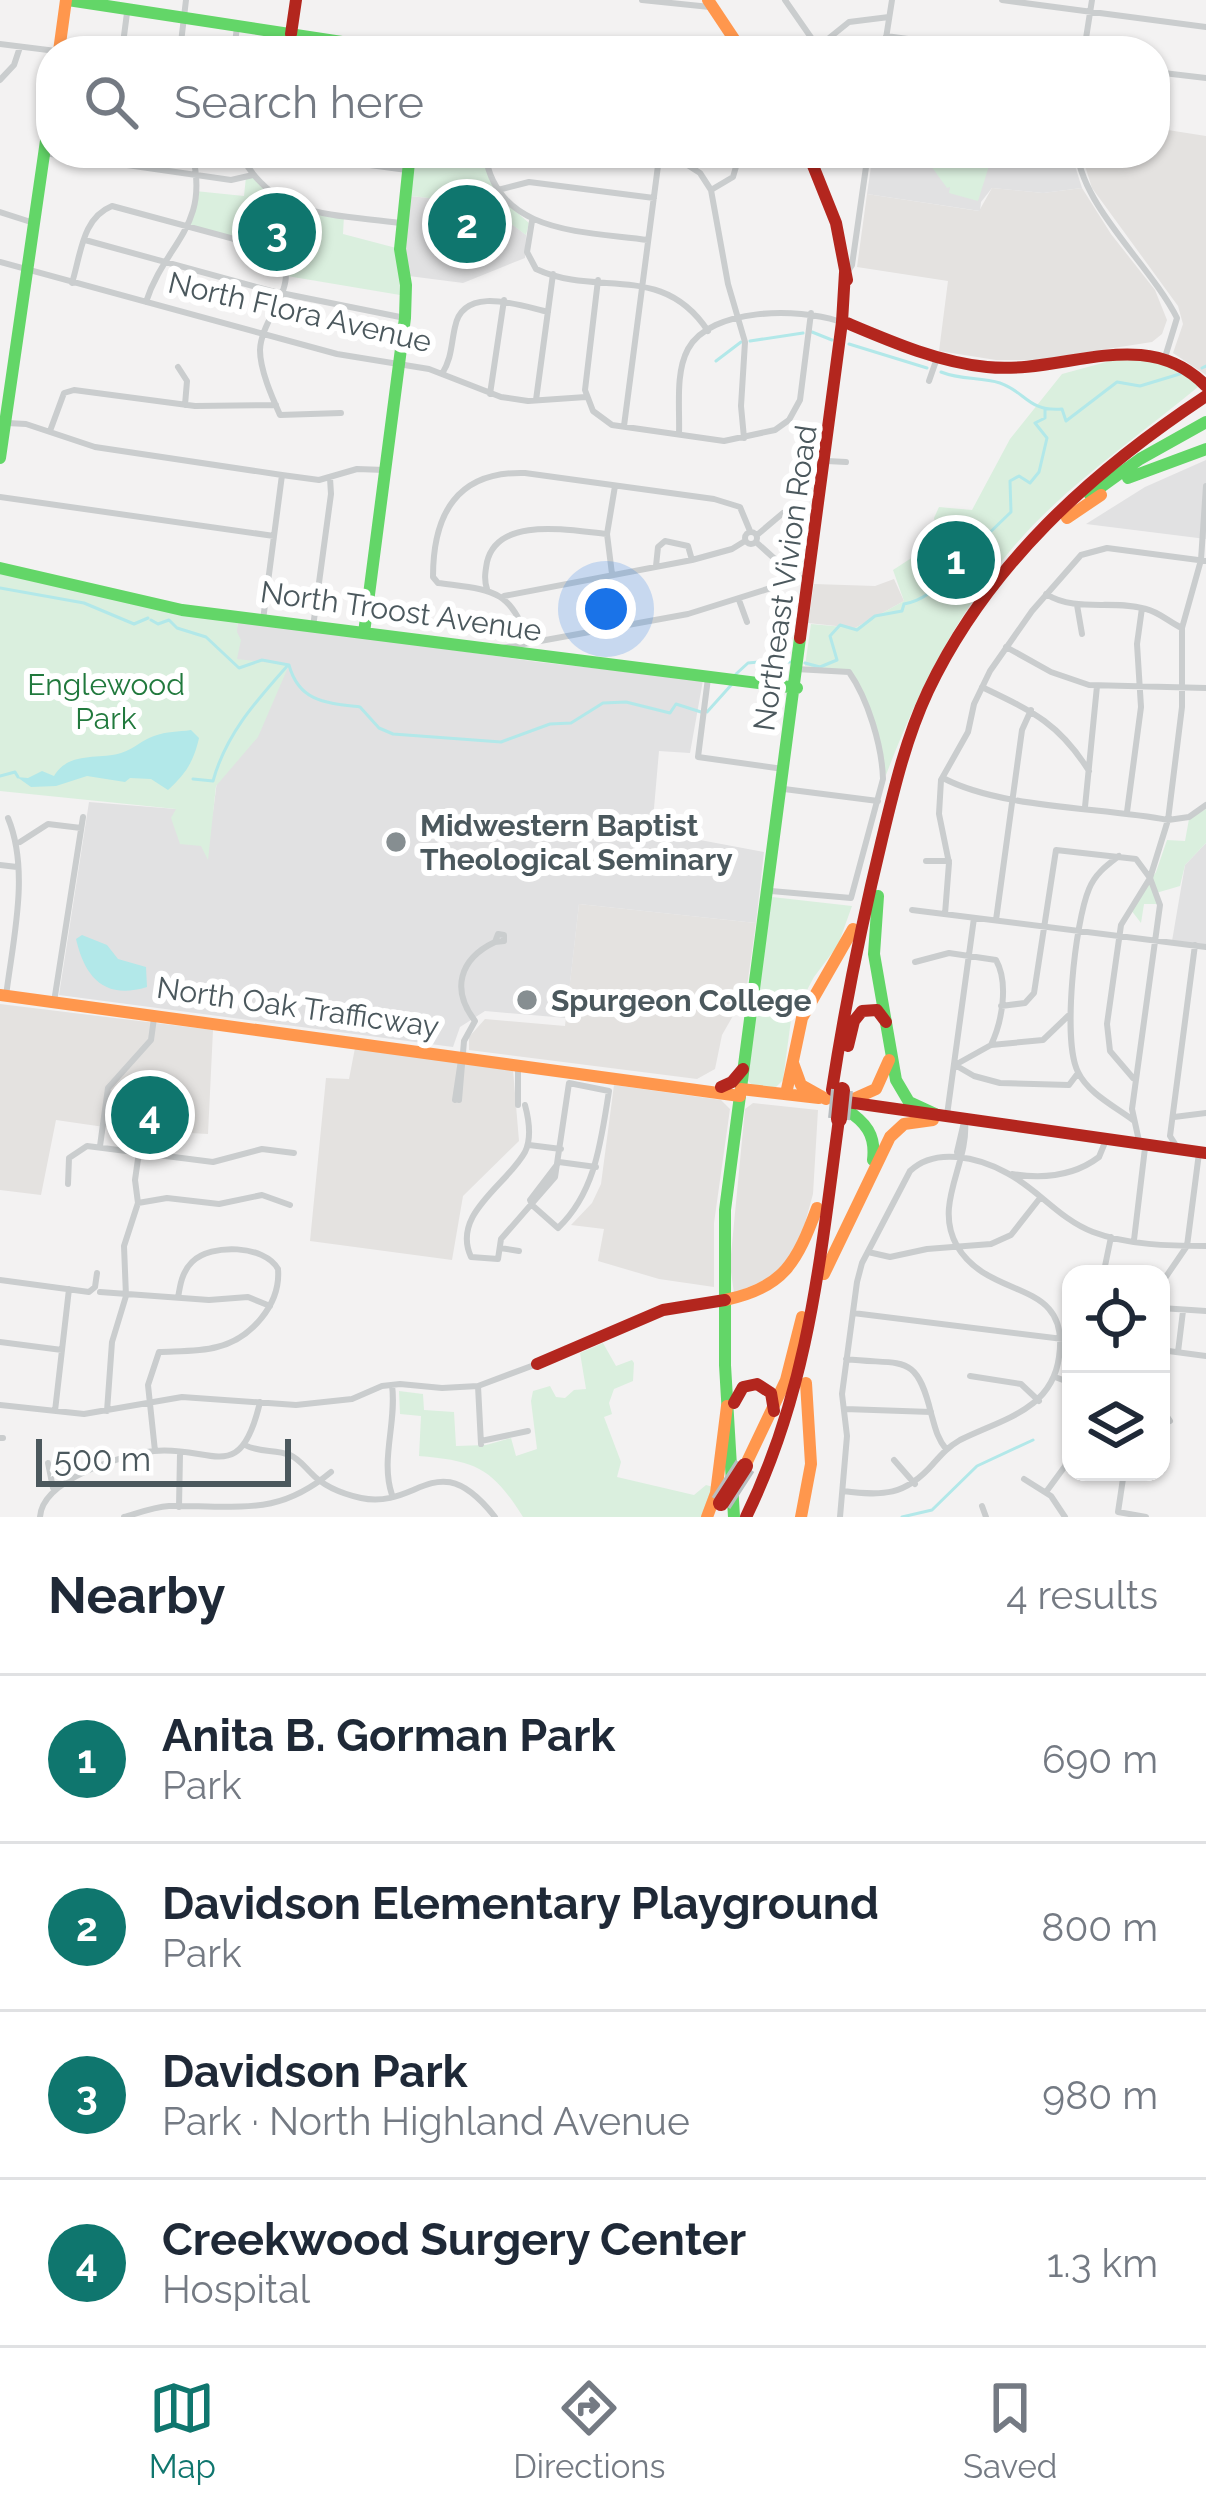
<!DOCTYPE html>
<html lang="en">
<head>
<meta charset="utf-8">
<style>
  :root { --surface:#fff; --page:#f2f2f3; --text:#1f2937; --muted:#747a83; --line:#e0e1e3; --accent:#0f766e }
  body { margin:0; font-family:Raleway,sans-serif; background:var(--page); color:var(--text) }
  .controls { position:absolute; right:36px; bottom:36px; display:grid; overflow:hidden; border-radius:24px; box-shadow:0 3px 9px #0004 }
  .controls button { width:108px; height:108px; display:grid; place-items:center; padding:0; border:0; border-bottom:3px solid var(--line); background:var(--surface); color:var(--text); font:60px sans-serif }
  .scale { position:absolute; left:36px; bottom:30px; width:255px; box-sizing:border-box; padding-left:12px; border:6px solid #4b585d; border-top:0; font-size:33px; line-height:42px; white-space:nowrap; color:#4b585d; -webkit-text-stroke:9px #fff; paint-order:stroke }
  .you { position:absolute; left:606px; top:609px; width:42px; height:42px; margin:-30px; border:9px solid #fff; border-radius:50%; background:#1a73e8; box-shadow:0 0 0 18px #1a73e833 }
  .badge { display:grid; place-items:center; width:78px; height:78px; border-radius:50%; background:var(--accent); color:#fff; font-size:39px; font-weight:700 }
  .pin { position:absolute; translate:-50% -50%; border:6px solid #fff; box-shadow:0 3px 12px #0006 }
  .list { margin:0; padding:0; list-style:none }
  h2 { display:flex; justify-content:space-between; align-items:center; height:156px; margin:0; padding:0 48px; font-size:51px }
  h2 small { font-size:39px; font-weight:400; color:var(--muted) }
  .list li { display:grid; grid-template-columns:78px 1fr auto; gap:36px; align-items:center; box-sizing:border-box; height:168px; padding:0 48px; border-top:3px solid var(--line) }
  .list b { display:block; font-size:45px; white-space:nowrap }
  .list p { margin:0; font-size:39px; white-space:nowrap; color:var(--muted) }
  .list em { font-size:39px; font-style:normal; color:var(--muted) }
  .icon { flex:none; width:66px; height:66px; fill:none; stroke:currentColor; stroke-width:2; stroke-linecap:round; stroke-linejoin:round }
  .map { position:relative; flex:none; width:1206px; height:1517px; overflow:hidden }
  .search { position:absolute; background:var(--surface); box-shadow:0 3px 9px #0004; left:36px; right:36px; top:36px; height:132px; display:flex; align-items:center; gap:30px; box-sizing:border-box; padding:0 42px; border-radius:48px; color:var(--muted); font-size:45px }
  .sheet { height:828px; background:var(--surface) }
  nav { display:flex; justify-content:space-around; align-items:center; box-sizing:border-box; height:168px; border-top:3px solid var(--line); background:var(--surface); font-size:33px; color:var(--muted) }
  nav a { display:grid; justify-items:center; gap:6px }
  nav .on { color:var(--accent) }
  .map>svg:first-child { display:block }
</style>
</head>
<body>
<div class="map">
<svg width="1206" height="1517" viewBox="0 0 1206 1517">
  <rect width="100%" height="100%" fill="#f3f2f2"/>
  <!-- commercial -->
  <path fill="#e4e2e0" d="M1155,128L1206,136V375L1173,353L1183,324L1178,306L1092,188L1081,153H1155Z
    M992,188L1043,193L1082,188L1111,234L1155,290L1167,320L1162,334L1152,342L1036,360H996L939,351L948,281L857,267L867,194L979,211Z
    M894,579L904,601L855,628L808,623L814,584L875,586Z
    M579,904L756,923L746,993L722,1035L715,1069L697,1079L469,1050V1037L485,1019L565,1026Z
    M0,1004L213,1030L208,1134L118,1129L56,1120L41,1195L0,1190Z
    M355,1048L513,1070L519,1141L463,1196L452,1260L310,1241L326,1078L349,1079Z
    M614,1085L721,1100L730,1109L714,1223V1287L659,1279L598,1261L604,1229L571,1225L592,1203L601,1184Z
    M753,1103L818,1110L813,1194L799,1245L777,1275L734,1293L730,1265L745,1109Z"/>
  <!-- education -->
  <path fill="#e1e1e2" d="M873,153H1071L1082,188L1043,193L992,188L981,202L980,211L867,194Z
    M410,196L486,204L526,235L525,258L463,283L409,276L403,256Z
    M1206,460V539L1086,524L1145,487Z
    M238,620L538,662L703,680L690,753L659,751L652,831L764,852L756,923L579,904L566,1018L485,1011L460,1027L453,1047L59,995L89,802L213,812Z
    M1206,843V945L1172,941L1185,865Z"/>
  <!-- green -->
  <path fill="#daefde" d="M413,153L483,154L496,194L529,223L526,235L485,204L410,196Z
    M934,153H993L978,201L949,193L950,187L947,188L926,159Z
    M253,175C275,203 311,209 344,215L343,234L400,249L406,296L287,276L276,252L189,225L195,191L244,196L246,177Z
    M1152,355C1172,362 1189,367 1198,387C1135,439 1062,488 1010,551C954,618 917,694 886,775L864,698L849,673L805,666L811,624L855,628L904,601L893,570L939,540L934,518L939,507L972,510L1010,439L1062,374L1121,358Z
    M0,570L238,620L237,632L241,640L237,659L289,665L258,737L216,786L208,860L201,846L180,844L171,818L176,809L0,791Z
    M1206,809V843L1185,865L1180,886L1156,893L1158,904H1144L1141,923L1131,910L1156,872L1167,840L1185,841L1189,819Z
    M772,897L852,906L838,945L814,977L791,1020L783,1080L774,1089L754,1087L746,1079Z
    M603,1343L616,1366L632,1360L634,1363L633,1381L614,1389L609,1403L612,1414L604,1417L621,1462L617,1477L694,1495L706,1485L713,1487L701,1517H523C492,1468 477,1461 419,1456L421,1416L400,1414L399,1391L423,1394L424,1410L454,1412L456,1446L486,1445L511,1438L516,1456L537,1449L531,1401L533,1391L550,1386L556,1397L565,1398L574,1390L586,1389L580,1353Z"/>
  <!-- water -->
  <path fill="#b2e8e9" d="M191,730L199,738C193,764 185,774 168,790L151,779L130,778L125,782L87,776L56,786L31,787L17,777L28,778L42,771L54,776C69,751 97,760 121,753C134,749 142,740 154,736C167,731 178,732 191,730Z
    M82,935L107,945L118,959L146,967L147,987C105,1000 85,978 76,939Z"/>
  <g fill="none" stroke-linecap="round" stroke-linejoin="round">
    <!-- stream -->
    <path stroke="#b2e8e9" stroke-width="3" d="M812,332L832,340
      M750,341L803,333
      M849,344L927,368
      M716,361L741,342
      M1202,368L1206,366
      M941,372C961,380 980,377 1000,383C1026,392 1028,412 1062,409L1066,421L1117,382L1140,386L1183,373
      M0,588L84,603L134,624L148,618
      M151,620L158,624L169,620L177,628L206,637L239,668L262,660L289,665C299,702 326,703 360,707L379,728L393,734L501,742L550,724L571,723L603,703L626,702L670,713L676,704L701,712
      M774,661L790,662
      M805,663L820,667L837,660L830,636L840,625L857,630L875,616L902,611L904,604C940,597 948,565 980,555L982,540L1011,512L1010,481L1019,476L1030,483L1039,472L1047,438L1035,423L1045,418V409
      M736,674L748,663L768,661
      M707,712L733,683
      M0,776L15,772L18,777
      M193,779L213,781C226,734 256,701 288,665
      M902,1517L932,1510L977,1466L1033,1440"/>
    <!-- street -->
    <path stroke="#cacdce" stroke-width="6" d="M642,0L710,7
      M785,0L817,46
      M1002,0L1206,27
      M886,36L995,51
      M0,44L56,51
      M818,47L849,22L889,17
      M122,51L127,13
      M180,51L186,0
      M234,51L237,27
      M502,51L520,39L615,51
      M884,51L892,0
      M1084,51L1092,0
      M1155,72L1206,78
      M0,80L14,65L20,47
      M44,153L231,180L253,175
      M240,153C272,219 336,214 400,223
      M318,153L340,161L407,170
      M485,153C496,235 584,231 648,240
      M624,153L686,164L700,173L711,190L728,284L745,342L741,406L744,438
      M1077,153C1085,210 1151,266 1177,318L1166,354
      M498,190L529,182L654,198
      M711,190L733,177L740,153
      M0,212L34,223
      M532,221L527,252L536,269C598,298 662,261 708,331
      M85,240L271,291L405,318
      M0,262L337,354L429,369L501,397L528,401L586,397
      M848,271L852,265L868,153
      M598,280L585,390L593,411L612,425L724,441L775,430L789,420L800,400L811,313
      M72,283C81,254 82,218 112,206L268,248C312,276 261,314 260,350C260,370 272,397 280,415L341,413
      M146,302C165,243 211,227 192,153
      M178,367L187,381L185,405
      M442,374C452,358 451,344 455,327C463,284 521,306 548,312
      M929,381L937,358
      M929,381L937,358
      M490,394L504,300
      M536,400L553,274
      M7,423L26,424L95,447L282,475L319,480L357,469L385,470
      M624,426L659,158
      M50,431L64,393L74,390L195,406L276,405
      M679,434C680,408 675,373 688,349C711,307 799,308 838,321
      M827,461L846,462
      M0,497L274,536
      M745 538a6 6 0 1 1 12 0a6 6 0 1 1-12 0Z
      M757,535L783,513
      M756,542L796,578
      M656,566L658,547L665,541L688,546L692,560
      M612,574L607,534L615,486
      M487,589C484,580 485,573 487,562C498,515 572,531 607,534
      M1046,594C1076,613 1112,599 1146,609C1159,612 1169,622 1182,628
      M504,596L692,560L732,549L745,541
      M739,600L747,622
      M1077,605L1082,634
      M263,620L282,475
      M313,627L331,494L330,478
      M528,642C511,587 489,590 438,583L433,577C433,514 457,471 525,473L714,499L740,507L750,531
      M1006,647L1051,672L1089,685L1206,688
      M502,648L688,614L809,576
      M708,678L698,757L783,769
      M982,687C1032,711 1059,723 1089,771
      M943,778C1002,809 1101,807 1168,820L1189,817L1206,805
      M784,789L878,801
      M1085,807L1097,686
      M1127,812L1141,707L1137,644L1142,608
      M20,842L48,824L81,828
      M1119,856C1106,866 1095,874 1089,889C1075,922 1062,1041 1078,1072C1088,1093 1114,1106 1133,1120
      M926,861H949
      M0,865L17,867
      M771,891L851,898L883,779C882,746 868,699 849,672L796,669
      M912,910L1206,947
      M945,914L949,863L939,814L941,780L968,732L974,704L990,671L1032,611L1081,555L1107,548L1206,561
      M996,920L1022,730L1031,710
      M915,962L949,953L996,960C1009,983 1002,1022 991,1045
      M6,996C13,939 30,871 8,818
      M54,1002L83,817
      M1001,1006L1025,1003L1034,993L1056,850L1136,859L1150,878L1121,925L1107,1024L1110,1051L1133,1078
      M955,1065L974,1076L1000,1083L1069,1085L1078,1073
      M955,1065L991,1045L1043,1040L1068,1016
      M518,1067V1105
      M455,1100L461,1060
      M459,1100L464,1041L475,1021C451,990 459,959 495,942L498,934L504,935V941L495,942
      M525,1105C529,1120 532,1138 525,1152C507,1185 451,1214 471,1257L498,1259L501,1239L555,1177L569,1083L609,1091C601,1140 596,1192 558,1228L532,1205
      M947,1115L974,918
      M1174,1117L1206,1113
      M1139,1141L1132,1109L1160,905L1150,878L1168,820L1182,707V628L1201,560L1206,486
      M529,1145L561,1149
      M100,1146L108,1088L151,1040L154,1018
      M1177,1147L1170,1136L1195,945
      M959,1158L957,1152L964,1122
      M559,1162L596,1167
      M1012,1174C1043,1179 1074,1176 1099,1157L1106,1140
      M68,1184L69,1158L87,1146L213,1162L262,1149L294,1153
      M138,1203L167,1198L219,1204L262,1195L290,1205
      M532,1205L530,1200L559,1162
      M1134,1240L1145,1148
      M500,1248L519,1251
      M868,1252L890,1257L927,1249L991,1244L1011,1235L1040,1198
      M1105,1266L1111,1237
      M0,1280L89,1292L95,1287L97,1273
      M1161,1284L1187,1246L1199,1153
      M100,1292L209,1300L248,1297L270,1306
      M1161,1308L1206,1311
      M853,1313L1071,1340
      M0,1342L62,1350
      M1161,1350L1206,1356
      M1178,1352L1183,1311
      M846,1359C903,1366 916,1351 931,1413C935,1427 937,1438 946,1449
      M970,1376L1021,1384L1039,1401
      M1055,1377L1071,1383
      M478,1386L481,1444
      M0,1405L84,1414L182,1397L296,1405L352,1399L382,1386L400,1384L442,1388L478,1386L537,1364
      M1161,1408L1170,1421
      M845,1409L931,1412
      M55,1411L69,1289
      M107,1411L112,1342L126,1296L124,1246L138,1203L135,1180L139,1152
      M0,1438H3
      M481,1441L528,1431
      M245,1445C259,1453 275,1449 290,1455C299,1459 304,1466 311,1473C324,1487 343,1494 361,1498C419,1510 437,1443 495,1517
      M155,1451L148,1385L159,1352C178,1351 199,1352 217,1347C251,1339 281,1304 278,1269C265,1245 211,1243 192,1262C182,1272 180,1285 178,1298
      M894,1460L915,1484
      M48,1463L53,1488
      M1161,1470L1162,1471
      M1124,1472L1118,1512L1146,1517
      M1024,1479L1051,1496L1065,1517
      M843,1491C883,1496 905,1496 933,1464C942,1454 948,1447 960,1440C1002,1419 1052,1410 1059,1357C1071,1277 990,1302 957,1246C933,1204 969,1164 965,1121
      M1046,1492L1071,1458
      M392,1495C380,1459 397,1423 392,1385
      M982,1506L986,1517
      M179,1507L180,1454
      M40,1517C42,1480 121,1455 154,1451C212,1445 240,1488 260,1402
      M124,1517C138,1513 154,1507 169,1506C241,1505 277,1517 331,1472
      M840,1517L847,1436L842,1394L857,1282L862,1263L910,1171C935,1147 978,1157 1007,1173C1038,1189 1059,1219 1093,1232C1127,1245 1170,1246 1206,1246"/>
    <!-- fast -->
    <path stroke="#63d668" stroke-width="12" d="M68,0L401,51
      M0,458L51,106
      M1128,478L1206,449
      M1090,495L1140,459L1206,422
      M0,568L182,610L797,688
      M364,633L405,318L406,285L400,249L410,153
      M878,896L874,954L896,1080L909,1102L935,1114
      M845,1109C866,1122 876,1135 873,1160
      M734,1517L725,1365V1210L800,638"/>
    <!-- slow -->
    <path stroke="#ff974d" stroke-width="12" d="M708,0L742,51
      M59,51L66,0
      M1067,518L1101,495
      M0,995L740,1096
      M793,1063L801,1085L826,1099
      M741,1089L819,1098
      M786,1094L802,1018L853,929
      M847,1102L876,1089L889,1060
      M824,1274L890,1137L904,1124L933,1120
      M725,1300C784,1288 797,1262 817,1208
      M745,1466L786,1380L802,1317
      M707,1517L716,1493L727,1406
      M801,1517L811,1464L806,1383"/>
    <!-- jam -->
    <path stroke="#b3261e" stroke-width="12" d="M291,34L296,0
      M808,153L836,223L847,280
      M847,323C892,342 938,362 987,367C1064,375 1145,323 1206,386
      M800,638L842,322L845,272
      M848,1046L854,1021L862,1011L877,1010L886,1022
      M721,1087L732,1082L743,1069
      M832,1090C845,1005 862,922 882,839C894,789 906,738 928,691C988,565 1091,472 1206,396
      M847,1102L1206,1153
      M537,1364L663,1310L725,1300
      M734,1403L743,1387L757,1384L771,1393L774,1411
      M746,1517C809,1388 820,1259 839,1119"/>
    <!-- jam-bridge casing -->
    <g stroke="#b8bdc0" stroke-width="22" stroke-linecap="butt">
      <path id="jam-bridge" d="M839,1119L842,1090
        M721,1503L745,1466"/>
    </g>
    <!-- jam-bridge -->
    <use href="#jam-bridge" stroke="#b3261e" stroke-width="16"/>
  </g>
  <!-- markers -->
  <g fill="#868e91" stroke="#fff" stroke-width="4.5">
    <circle cx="396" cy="842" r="12"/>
    <circle cx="527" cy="1000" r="12"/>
  </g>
  <g text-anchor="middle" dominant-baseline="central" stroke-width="12" stroke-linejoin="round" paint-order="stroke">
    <!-- street labels -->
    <g font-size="30" fill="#4b585d" stroke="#fff">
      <text transform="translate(300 312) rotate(13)">North Flora Avenue</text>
      <text transform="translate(785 578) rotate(-82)">Northeast Vivion Road</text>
      <text transform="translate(401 611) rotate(8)">North Troost Avenue</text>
      <text transform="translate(298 1007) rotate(8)">North Oak Trafficway</text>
    </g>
    <!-- park labels -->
    <g font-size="30" fill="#21793d" stroke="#fff">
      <text x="106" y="684">Englewood<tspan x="106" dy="34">Park</tspan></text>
    </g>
    <!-- poi labels -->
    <g font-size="30" font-weight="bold" fill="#4b585d" stroke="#fff" text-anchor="start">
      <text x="420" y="825">Midwestern Baptist<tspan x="420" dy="34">Theological Seminary</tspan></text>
      <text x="551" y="1000">Spurgeon College</text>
    </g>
  </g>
</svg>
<div class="controls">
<button><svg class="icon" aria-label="locate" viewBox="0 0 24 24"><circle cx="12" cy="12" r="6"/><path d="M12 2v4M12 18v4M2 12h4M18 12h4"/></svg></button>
<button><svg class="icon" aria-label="layers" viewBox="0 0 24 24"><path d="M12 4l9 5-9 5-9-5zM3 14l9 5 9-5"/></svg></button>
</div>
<div class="scale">500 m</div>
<div class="you"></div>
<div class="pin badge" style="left:956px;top:560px">1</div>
<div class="pin badge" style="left:467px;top:224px">2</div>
<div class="pin badge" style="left:277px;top:232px">3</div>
<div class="pin badge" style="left:150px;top:1115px">4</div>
<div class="search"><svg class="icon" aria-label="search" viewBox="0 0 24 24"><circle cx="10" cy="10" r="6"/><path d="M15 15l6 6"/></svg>Search here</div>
</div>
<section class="sheet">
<h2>Nearby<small>4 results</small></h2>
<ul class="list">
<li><span class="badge">1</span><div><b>Anita B. Gorman Park</b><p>Park</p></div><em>690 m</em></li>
<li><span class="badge">2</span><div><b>Davidson Elementary Playground</b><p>Park</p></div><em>800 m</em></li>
<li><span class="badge">3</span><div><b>Davidson Park</b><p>Park · North Highland Avenue</p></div><em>980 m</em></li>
<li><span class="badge">4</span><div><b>Creekwood Surgery Center</b><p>Hospital</p></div><em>1.3 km</em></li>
</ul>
</section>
<nav>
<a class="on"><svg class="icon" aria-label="map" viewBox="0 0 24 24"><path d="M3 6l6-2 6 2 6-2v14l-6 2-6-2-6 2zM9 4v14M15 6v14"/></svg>Map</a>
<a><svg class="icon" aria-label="directions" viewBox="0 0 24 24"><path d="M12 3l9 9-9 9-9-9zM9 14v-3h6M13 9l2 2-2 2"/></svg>Directions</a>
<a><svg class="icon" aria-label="saved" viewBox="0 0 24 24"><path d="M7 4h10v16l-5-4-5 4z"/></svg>Saved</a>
</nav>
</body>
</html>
